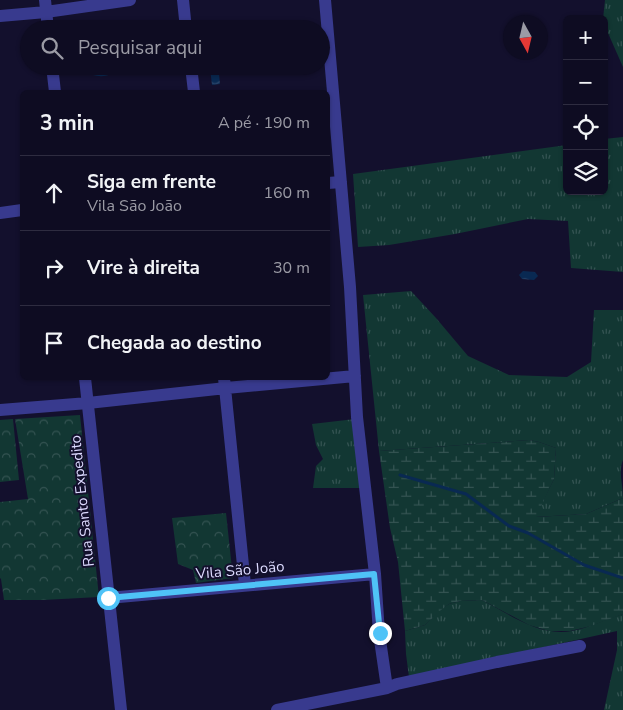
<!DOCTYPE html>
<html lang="pt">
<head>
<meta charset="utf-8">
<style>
  :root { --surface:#0e0c22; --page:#17152a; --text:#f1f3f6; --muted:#9b9ba5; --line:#2e2c40 }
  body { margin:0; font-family:"Nunito Sans",sans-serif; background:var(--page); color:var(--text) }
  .controls { position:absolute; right:15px; top:15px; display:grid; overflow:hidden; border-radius:8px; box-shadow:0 1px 4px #0004 }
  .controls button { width:45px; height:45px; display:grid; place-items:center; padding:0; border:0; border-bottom:1px solid var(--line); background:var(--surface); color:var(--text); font:25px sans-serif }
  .compass { position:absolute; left:503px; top:15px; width:45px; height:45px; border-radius:50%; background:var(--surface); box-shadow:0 1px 4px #0004; rotate:172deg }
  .stop { position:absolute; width:15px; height:15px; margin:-11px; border:4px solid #4fc3f7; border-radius:50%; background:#fff }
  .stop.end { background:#4fc3f7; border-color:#fff; box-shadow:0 1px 5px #0008 }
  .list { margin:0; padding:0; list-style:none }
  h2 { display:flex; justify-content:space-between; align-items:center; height:65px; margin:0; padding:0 20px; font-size:21px }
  h2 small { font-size:16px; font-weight:400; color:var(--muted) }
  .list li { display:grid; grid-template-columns:32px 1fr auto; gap:15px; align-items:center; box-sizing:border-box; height:75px; padding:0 20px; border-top:1px solid var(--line) }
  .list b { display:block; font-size:19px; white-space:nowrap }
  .list p { margin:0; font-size:16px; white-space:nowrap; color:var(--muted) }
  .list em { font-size:16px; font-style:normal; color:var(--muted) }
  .icon { flex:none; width:28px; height:28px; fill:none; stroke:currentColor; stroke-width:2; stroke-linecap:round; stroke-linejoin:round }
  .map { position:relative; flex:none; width:623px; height:710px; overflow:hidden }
  .search { position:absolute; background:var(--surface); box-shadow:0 1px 4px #0004; left:20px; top:20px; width:310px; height:55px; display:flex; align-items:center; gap:12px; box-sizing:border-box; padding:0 18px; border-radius:28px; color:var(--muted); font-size:19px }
  .panel { position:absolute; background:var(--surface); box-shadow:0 1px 4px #0004; left:20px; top:90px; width:310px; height:290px; border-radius:8px }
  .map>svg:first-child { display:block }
</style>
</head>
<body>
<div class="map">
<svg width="623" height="710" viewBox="0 0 623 710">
  <defs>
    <pattern id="grass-tufts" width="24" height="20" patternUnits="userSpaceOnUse" patternTransform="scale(1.25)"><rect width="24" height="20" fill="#123733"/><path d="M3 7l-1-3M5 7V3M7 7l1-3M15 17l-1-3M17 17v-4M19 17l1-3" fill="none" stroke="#345352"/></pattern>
    <pattern id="forest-crowns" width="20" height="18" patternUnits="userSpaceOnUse" patternTransform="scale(1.25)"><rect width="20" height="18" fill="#123733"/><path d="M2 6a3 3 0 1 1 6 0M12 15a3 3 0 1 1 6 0" fill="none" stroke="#345352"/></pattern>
    <pattern id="wetland-marsh" width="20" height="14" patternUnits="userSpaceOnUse" patternTransform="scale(1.25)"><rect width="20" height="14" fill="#123733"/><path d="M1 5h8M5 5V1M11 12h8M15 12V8" fill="none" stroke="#345352"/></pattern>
    <pattern id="water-waves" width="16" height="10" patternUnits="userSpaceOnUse" patternTransform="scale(1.25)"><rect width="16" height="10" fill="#092952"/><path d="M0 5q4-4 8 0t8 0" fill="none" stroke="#2c476c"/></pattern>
  </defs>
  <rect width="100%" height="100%" fill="#13102d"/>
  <!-- grass -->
  <path fill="url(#grass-tufts)" d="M605,0H623V67L604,24L603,19Z
    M623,137V272L571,268L568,221L528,219L455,234L389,245L358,247L353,174L567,145V191H604V139Z
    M411,291L436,318L468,356L509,375L567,377L591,362L594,310H623V460C618,472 623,484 623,498L586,514L535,517L554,479L556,448L539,442L529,440L379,451L363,295Z
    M355,419L360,488H313L316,466L323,459L316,445L312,424Z
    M482,600C509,614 539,637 572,631C589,628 606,619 623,614V710H604L617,650V631L409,677L406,654L405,631L425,625L440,610L449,604L460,601Z"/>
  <!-- forest -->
  <path fill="url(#forest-crowns)" d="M80,415L99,597L43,600H4L1,579L0,578V502L28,499L15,419Z
    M13,419L19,480L0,482V420Z
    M226,513L233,578L196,583L193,570L178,564L172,518Z"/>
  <!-- wetland -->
  <path fill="url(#wetland-marsh)" d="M529,440L539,442L556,448L554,479L536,517L586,514L623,498V614L591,626L570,631H549L529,625L482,600L460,601L449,604L441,610L425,625L405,631L398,562L390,528L379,451Z"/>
  <!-- water -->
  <path fill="url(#water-waves)" d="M90,66H121C114,75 104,78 93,75Z
    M223,66L225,73L219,74L220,84L212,85L210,68Z
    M523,271L535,272L538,276L534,280L522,279L519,275Z"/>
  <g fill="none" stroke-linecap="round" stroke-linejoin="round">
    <!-- stream -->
    <path stroke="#092952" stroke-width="3" d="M400,475L466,494L509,526L528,533L584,565L623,578"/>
    <!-- street -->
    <path stroke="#383a8e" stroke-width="12" d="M45,0L48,29
      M183,0L186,29
      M325,0L350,287L357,417L375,574L379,633L387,688
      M0,16L46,12L130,0
      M52,66L55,92
      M191,66L194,92
      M328,183L341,182
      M0,213L22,210
      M85,378L121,710
      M224,378L245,585
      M0,410L88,403L226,388L355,376
      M108,598L375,574
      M277,710L387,688L397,684L497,662L580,646"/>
  </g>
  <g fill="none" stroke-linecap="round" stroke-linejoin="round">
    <!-- route -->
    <path stroke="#4fc3f7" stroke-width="6" d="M108,598L374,574L380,633"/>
  </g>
  <g text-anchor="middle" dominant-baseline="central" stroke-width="4" stroke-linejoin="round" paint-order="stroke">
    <!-- street labels -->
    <g font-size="15" fill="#dddbff" stroke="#13102d">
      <text transform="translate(82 501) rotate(-96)">Rua Santo Expedito</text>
      <text transform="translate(240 570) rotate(-5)">Vila São João</text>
    </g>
  </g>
</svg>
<div class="controls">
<button>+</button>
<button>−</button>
<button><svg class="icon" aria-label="locate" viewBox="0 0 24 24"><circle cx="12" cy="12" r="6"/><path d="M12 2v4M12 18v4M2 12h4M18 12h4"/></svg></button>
<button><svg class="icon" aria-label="layers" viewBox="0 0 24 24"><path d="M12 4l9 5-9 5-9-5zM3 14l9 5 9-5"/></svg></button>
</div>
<svg class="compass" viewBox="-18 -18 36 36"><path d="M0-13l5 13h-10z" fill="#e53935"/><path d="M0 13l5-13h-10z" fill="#9b9ba5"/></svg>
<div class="stop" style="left:108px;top:598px"></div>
<div class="stop end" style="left:380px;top:633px"></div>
<div class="search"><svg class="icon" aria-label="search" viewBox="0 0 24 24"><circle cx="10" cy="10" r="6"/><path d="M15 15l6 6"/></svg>Pesquisar aqui</div>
<section class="panel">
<h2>3 min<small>A pé · 190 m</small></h2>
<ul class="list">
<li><svg class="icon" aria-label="ahead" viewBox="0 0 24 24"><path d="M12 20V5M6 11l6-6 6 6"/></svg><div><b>Siga em frente</b><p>Vila São João</p></div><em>160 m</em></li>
<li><svg class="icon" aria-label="right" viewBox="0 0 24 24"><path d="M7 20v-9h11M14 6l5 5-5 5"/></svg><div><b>Vire à direita</b></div><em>30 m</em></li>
<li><svg class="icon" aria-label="arrive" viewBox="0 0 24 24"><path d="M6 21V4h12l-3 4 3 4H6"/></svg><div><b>Chegada ao destino</b></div></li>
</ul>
</section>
</div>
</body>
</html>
